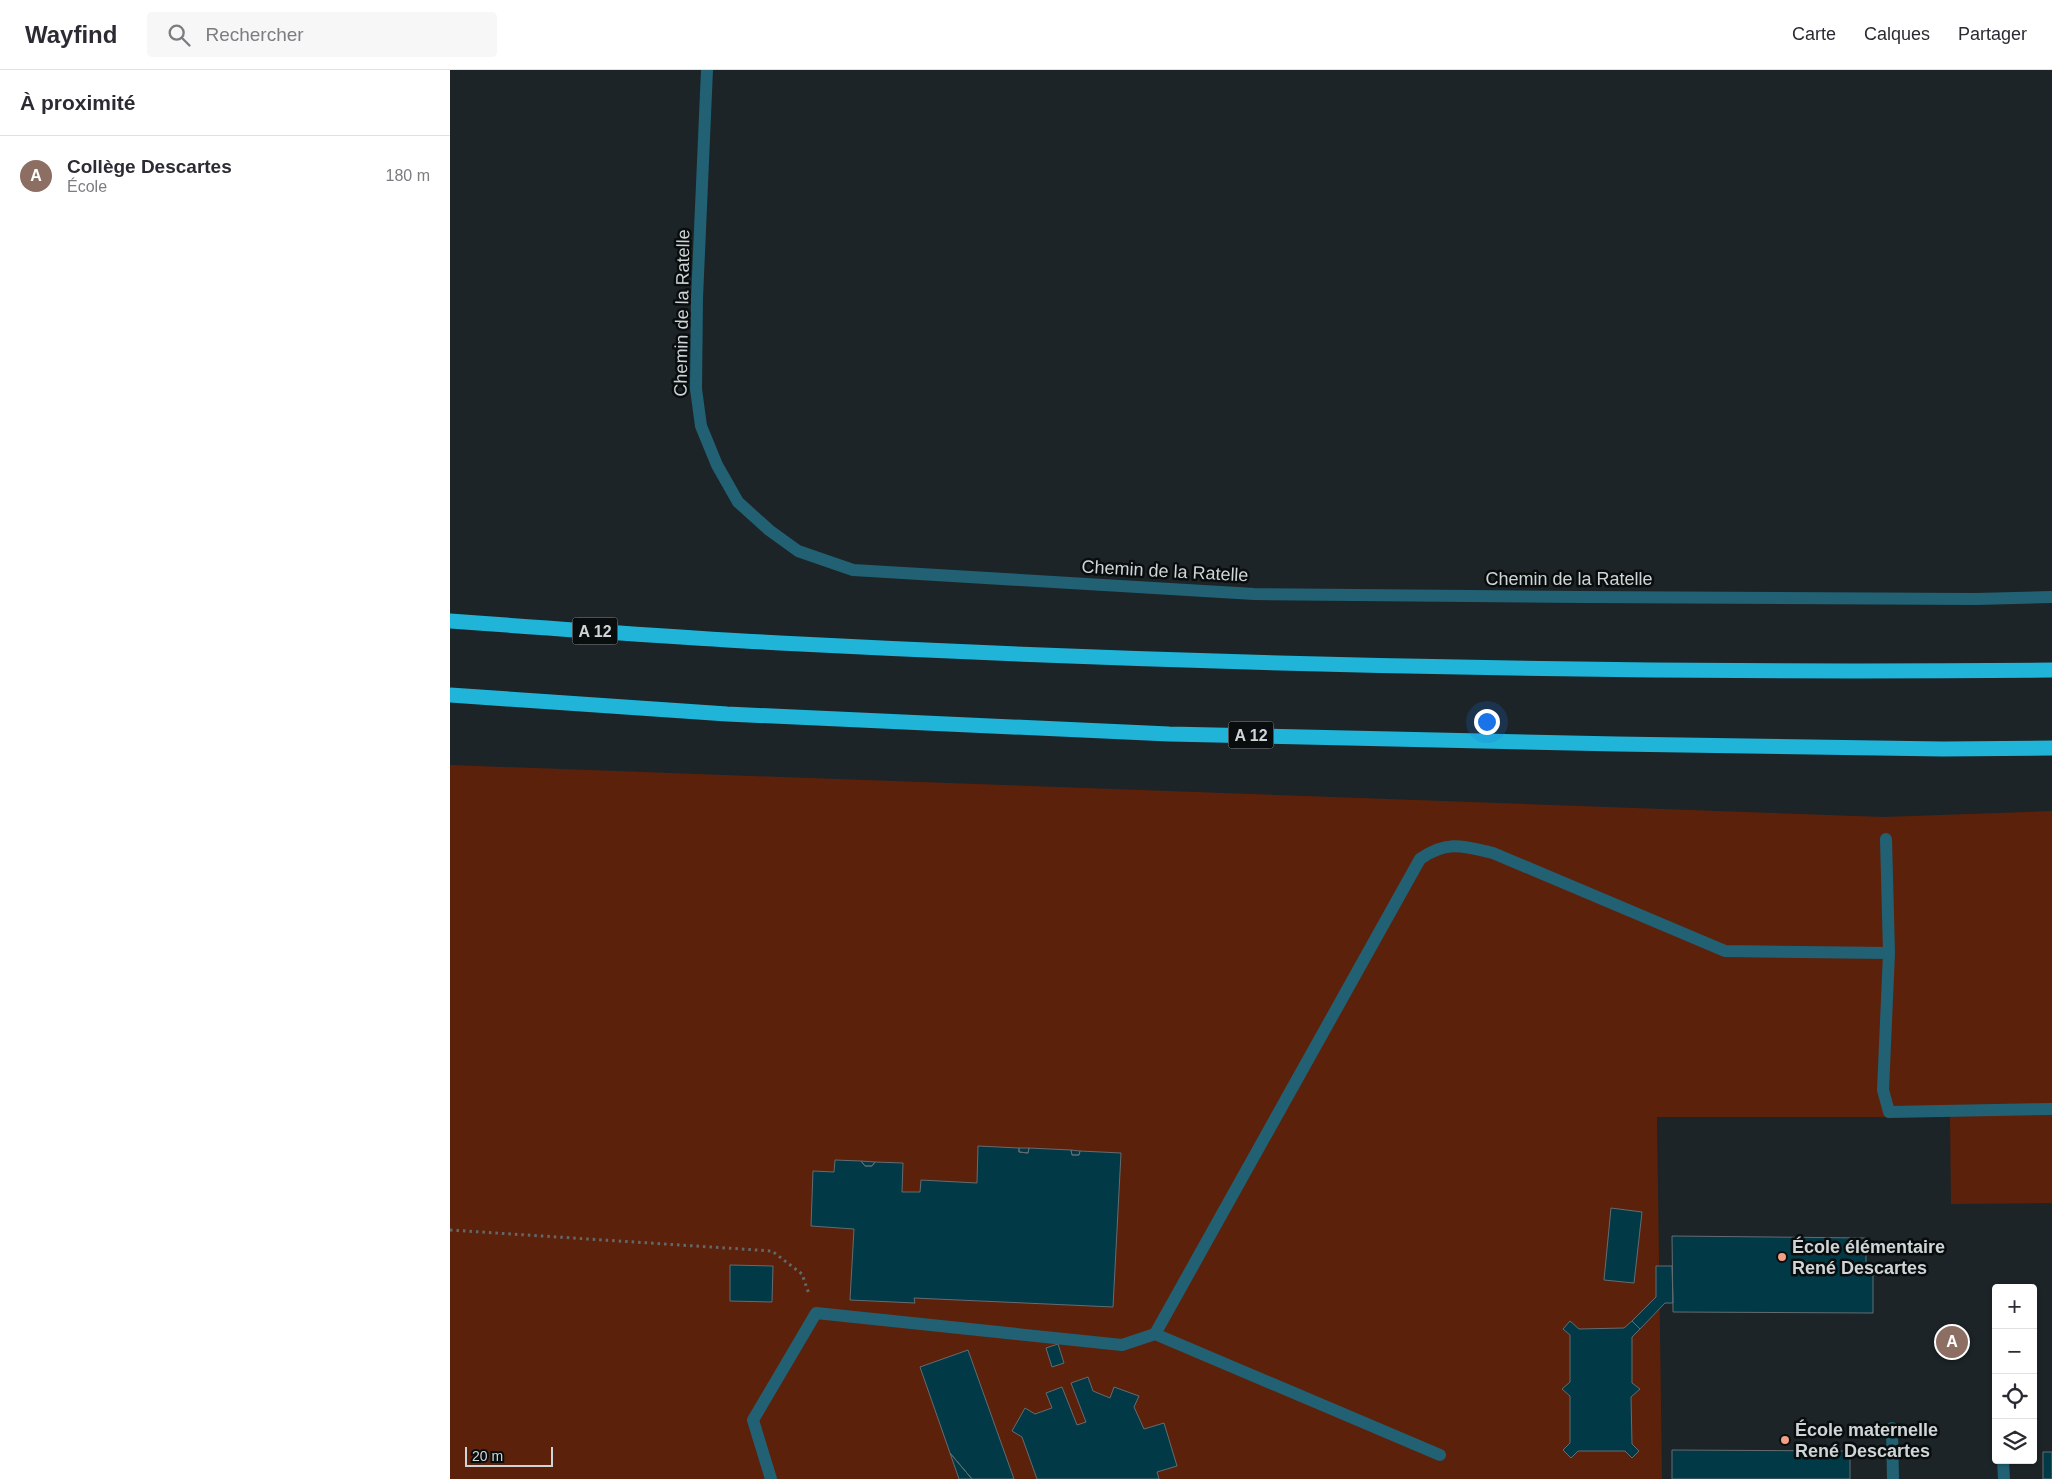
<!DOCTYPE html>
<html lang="fr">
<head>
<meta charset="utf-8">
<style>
  :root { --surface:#fff; --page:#f7f7f7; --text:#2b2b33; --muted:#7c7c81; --line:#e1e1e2; --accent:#ea580c }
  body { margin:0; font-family:Arial,sans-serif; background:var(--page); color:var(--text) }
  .controls { position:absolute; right:15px; bottom:15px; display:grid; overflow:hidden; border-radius:5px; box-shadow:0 1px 4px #0004 }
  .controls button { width:45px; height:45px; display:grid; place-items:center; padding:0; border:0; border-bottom:1px solid var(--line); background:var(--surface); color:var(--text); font:25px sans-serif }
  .scale { position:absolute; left:15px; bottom:12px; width:88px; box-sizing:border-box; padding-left:5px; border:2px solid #cfd5d6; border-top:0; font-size:14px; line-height:18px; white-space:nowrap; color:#cfd5d6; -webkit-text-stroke:4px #090d0e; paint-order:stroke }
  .you { position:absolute; left:1036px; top:651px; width:18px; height:18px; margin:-12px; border:4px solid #fff; border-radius:50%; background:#1a73e8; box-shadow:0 0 0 8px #1a73e833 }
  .badge { display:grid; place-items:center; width:32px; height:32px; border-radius:50%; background:var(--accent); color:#fff; font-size:16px; font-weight:700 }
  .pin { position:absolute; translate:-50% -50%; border:2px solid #fff; box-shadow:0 1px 5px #0006 }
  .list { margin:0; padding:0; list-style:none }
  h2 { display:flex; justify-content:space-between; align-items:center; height:65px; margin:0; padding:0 20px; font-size:21px }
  h2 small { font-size:16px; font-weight:400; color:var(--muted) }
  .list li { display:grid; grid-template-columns:32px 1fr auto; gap:15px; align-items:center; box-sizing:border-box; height:80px; padding:0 20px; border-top:1px solid var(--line) }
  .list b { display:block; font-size:19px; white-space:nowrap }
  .list p { margin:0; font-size:16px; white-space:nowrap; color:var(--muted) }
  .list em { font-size:16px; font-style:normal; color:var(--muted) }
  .icon { flex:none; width:28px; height:28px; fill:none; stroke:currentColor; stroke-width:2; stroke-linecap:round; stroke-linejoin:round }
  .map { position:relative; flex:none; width:1602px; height:1409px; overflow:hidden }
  header { display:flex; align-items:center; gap:30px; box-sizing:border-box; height:70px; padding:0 25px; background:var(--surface); border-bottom:1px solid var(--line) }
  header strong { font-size:24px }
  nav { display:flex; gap:28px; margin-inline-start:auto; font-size:18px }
  .search { width:350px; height:45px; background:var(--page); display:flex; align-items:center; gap:12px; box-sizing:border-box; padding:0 18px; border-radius:5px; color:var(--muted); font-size:19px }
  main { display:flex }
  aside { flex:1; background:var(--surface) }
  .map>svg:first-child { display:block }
</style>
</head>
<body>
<header>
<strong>Wayfind</strong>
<div class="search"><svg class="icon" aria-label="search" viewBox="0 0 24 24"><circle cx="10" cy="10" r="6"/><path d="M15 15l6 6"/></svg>Rechercher</div>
<nav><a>Carte</a><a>Calques</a><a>Partager</a></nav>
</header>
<main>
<aside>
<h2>À proximité<small></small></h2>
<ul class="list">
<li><span class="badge" style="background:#8d6e63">A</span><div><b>Collège Descartes</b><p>École</p></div><em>180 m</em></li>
</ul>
</aside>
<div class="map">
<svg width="1602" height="1409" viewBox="0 0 1602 1409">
  <rect width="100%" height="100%" fill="#1c2427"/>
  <!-- green -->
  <path fill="#5c210b" d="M0,695L1433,747L1602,741V1133L1501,1134L1500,1044L1453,1047H1207L1212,1409H0Z"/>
  <!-- building -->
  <path fill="#023947" stroke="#636c70" d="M528,1076L569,1078V1082L578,1083L579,1078L621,1080L622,1085H629L630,1081L671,1083L663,1237L464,1228L465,1233L400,1230L404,1159L361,1156L363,1101L384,1102L385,1090L411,1091L415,1096H422L425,1092L453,1093L452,1122H470L471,1110L527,1113Z
    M569,1078H579L578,1083L569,1082Z
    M621,1080L630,1081L629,1085H622Z
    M411,1091L425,1092L422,1096H415Z
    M1161,1138L1192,1142L1184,1213L1154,1210Z
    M1222,1166L1416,1168V1197H1423V1243L1223,1242Z
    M280,1195L323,1196L322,1232L280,1231Z
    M1206,1196H1222L1223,1233H1215L1190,1259L1182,1251L1206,1227Z
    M1120,1251L1129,1259L1174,1258L1182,1251L1190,1259L1182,1267V1313L1190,1319L1181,1327L1182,1374L1189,1381L1182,1388L1175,1381H1128L1121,1388L1113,1380L1120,1373V1326L1112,1319L1120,1312V1265L1113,1259Z
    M608,1274L614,1293L602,1297L596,1278Z
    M518,1280L564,1409H522L500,1383L470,1297Z
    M638,1307L643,1321L660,1328L664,1317L689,1326L684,1337L694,1359L714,1353L727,1396L707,1402L709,1409H587L572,1367L562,1361L575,1338L585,1344L602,1338L596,1323L612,1317L627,1355L636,1352L621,1313Z
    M1222,1380L1400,1381V1409H1222Z
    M1593,1382H1602V1409H1593Z
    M500,1383L522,1409H509Z"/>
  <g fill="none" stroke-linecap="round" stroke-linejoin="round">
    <!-- path -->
    <path stroke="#62696b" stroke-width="3" stroke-dasharray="2.5 4" stroke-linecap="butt" d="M0,1160L322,1181L352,1204L359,1224"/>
    <!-- minor -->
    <path stroke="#216173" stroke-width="12" d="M257,0L247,228L246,319L251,356L267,395L288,432L319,460L348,481L403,500L804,524L1132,527L1526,529L1602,527
      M1436,769L1439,883L1433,1020L1439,1042L1602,1039
      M705,1264L970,789C997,770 1013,776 1043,783L1275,881L1439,883
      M1442,1358L1443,1409
      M1553,1390L1554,1409
      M321,1409L303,1350L366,1243L672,1275L705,1264L990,1385"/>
    <!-- highway -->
    <path stroke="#20b4d8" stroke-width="15" d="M0,551C110,559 220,567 330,573C753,595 1178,604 1602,600
      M0,625L277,644L719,664L1167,674L1493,679L1602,678"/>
  </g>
  <!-- markers -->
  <g fill="#f39f83" stroke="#090d0e" stroke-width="2">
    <circle cx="1332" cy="1187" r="5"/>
    <circle cx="1335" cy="1370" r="5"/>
  </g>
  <g text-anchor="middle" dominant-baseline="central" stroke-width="5" stroke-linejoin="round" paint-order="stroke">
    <!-- shield labels -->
    <g fill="#090d0e" stroke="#94999a" stroke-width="1">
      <rect x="122.5" y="547.5" width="45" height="27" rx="4"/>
      <rect x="778.5" y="651.5" width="45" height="27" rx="4"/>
    </g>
    <g font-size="16" font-weight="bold" fill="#cfd5d6">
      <text x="145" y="561">A 12</text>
      <text x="801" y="665">A 12</text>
    </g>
    <!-- street labels -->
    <g font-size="18" fill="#cfd5d6" stroke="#090d0e">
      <text transform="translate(232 243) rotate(-89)">Chemin de la Ratelle</text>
      <text transform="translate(715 501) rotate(3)">Chemin de la Ratelle</text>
      <text x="1119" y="509">Chemin de la Ratelle</text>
    </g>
    <!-- poi labels -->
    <g font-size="18" font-weight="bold" fill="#cfd5d6" stroke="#090d0e" text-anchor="start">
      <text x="1342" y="1177">École élémentaire<tspan x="1342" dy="21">René Descartes</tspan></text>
      <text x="1345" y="1360">École maternelle<tspan x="1345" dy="21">René Descartes</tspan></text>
    </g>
  </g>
</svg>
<div class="controls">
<button>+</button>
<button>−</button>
<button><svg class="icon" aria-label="locate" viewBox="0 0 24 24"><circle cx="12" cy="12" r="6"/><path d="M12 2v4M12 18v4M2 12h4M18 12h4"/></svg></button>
<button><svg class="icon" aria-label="layers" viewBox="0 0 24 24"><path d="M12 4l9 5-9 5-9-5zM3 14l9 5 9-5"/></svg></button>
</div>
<div class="scale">20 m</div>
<div class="you"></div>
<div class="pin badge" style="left:1502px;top:1272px;background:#8d6e63">A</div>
</div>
</main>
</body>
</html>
